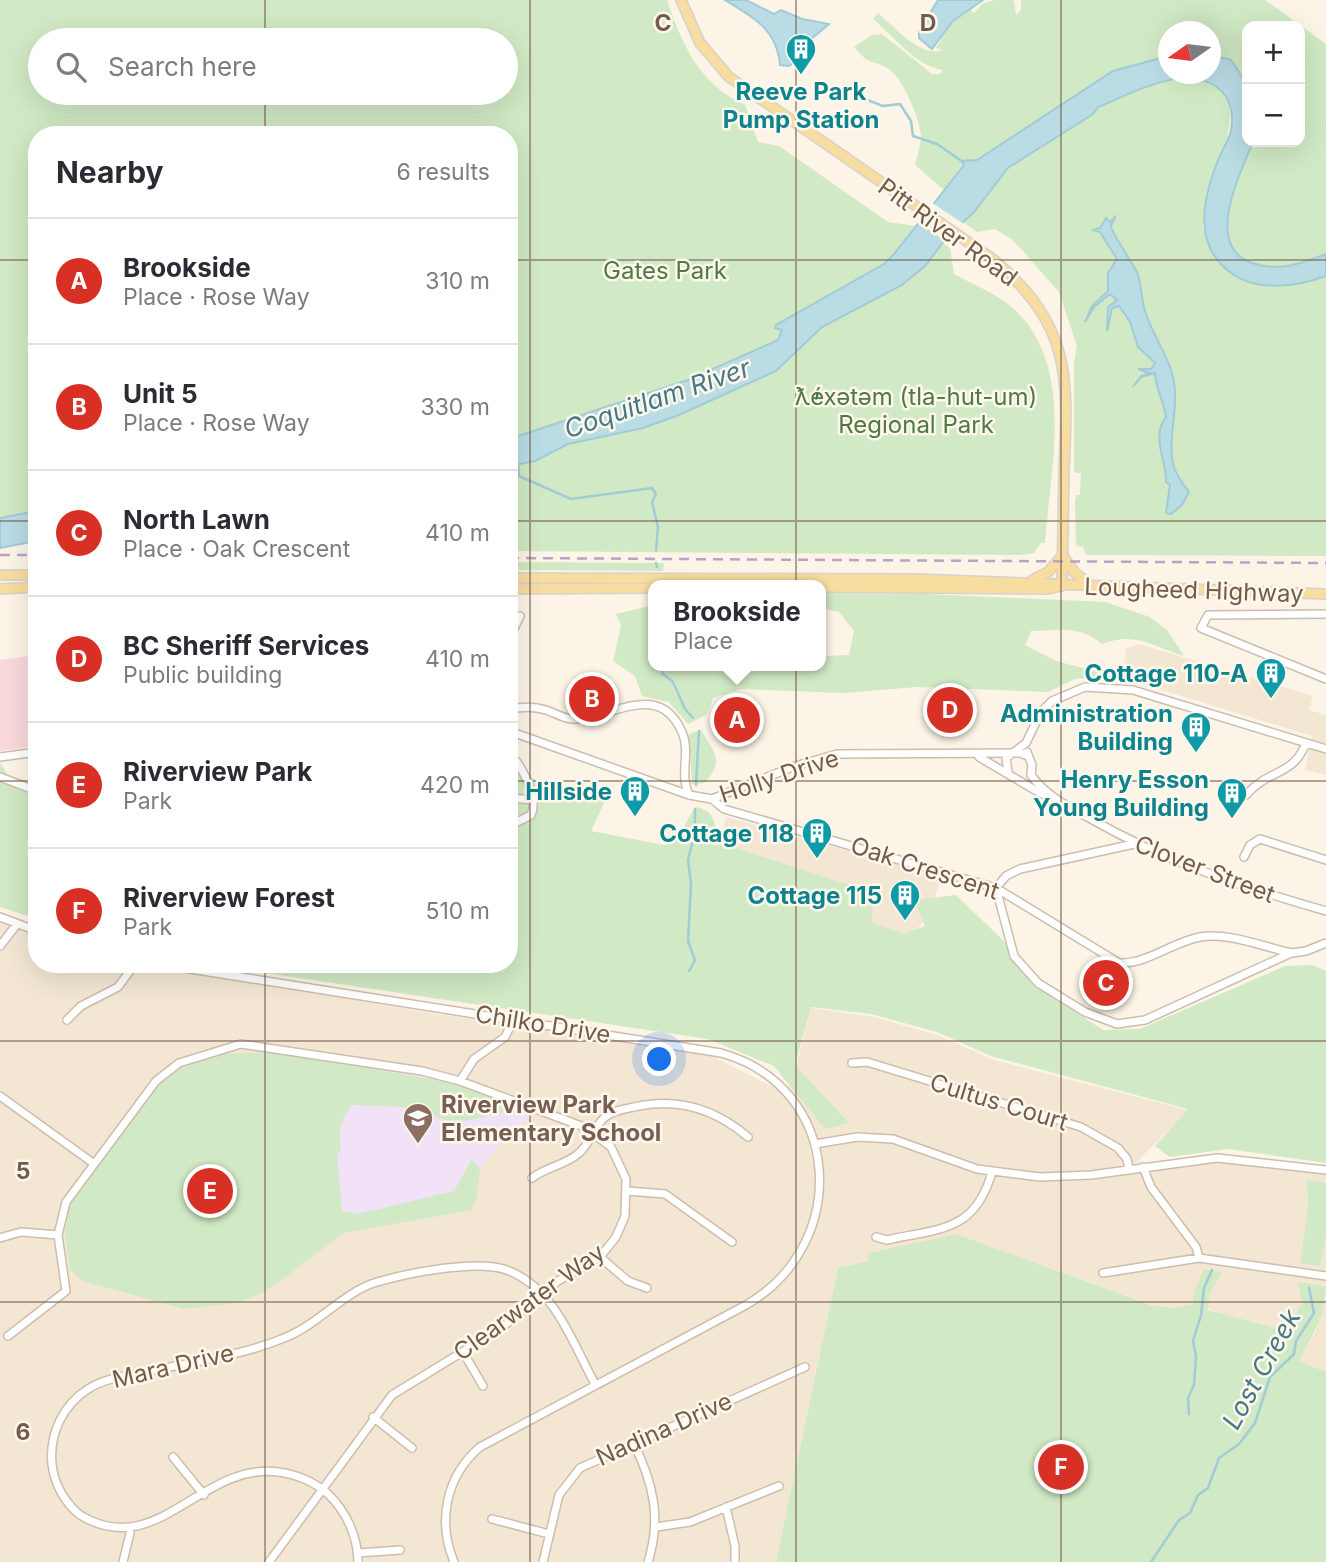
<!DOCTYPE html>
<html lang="en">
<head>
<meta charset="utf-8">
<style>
  :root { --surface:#fff; --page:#f7f7f7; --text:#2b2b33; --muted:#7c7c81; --line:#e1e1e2; --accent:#d93025 }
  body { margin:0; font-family:Inter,sans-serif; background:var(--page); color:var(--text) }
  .controls { position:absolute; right:21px; top:21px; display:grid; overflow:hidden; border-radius:14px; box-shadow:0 7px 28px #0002 }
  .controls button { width:63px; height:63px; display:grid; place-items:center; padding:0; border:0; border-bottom:2px solid var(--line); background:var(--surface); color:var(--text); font:35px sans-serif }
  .compass { position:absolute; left:1158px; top:21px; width:63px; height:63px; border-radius:50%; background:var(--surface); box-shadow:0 7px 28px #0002; rotate:256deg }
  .you { position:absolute; left:660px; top:1060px; width:24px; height:24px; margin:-18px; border:5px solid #fff; border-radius:50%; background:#1a73e8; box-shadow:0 0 0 10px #1a73e833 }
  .badge { display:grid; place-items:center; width:46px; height:46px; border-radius:50%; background:var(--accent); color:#fff; font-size:23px; font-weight:700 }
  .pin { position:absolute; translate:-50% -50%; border:4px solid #fff; box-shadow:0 2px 7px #0006 }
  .popup { position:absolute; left:648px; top:580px; width:178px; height:91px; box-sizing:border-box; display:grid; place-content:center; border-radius:14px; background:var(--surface); filter:drop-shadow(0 2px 5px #0005); font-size:23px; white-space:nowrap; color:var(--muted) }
  .popup b { font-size:26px; color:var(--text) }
  .popup::after { content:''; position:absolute; left:50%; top:100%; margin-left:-14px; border:14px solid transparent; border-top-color:var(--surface) }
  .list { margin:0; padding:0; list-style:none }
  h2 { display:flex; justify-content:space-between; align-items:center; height:91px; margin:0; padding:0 28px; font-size:30px }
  h2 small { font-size:23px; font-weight:400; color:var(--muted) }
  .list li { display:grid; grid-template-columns:46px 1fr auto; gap:21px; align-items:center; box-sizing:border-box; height:126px; padding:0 28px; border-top:2px solid var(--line) }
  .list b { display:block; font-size:26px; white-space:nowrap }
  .list p { margin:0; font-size:23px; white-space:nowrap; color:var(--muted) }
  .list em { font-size:23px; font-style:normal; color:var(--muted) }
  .icon { flex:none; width:38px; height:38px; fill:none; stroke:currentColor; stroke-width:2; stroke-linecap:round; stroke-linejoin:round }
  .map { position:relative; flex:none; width:1326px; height:1562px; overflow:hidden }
  .search { position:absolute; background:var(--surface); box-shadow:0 7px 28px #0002; left:28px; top:28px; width:490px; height:77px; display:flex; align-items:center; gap:18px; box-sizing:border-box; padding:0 24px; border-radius:38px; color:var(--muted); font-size:26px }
  .panel { position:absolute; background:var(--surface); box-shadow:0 7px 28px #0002; left:28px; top:126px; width:490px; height:847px; border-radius:28px }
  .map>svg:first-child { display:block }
</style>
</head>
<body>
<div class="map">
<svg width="1326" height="1562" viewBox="0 0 1326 1562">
  <rect width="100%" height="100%" fill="#fcf4e6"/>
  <!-- residential -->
  <path fill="#f3e7d4" d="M1139,644L1313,696L1309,710L1326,715V775L1305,770L1312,736L1123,678L1126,649Z
    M726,817L941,876L931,912L906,943L718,848Z
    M0,919L37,932V964H150L423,1012L637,1042L714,1057L771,1086H791L811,1008L875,1017L940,1036L994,1060L1188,1110L1128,1171L1226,1162L1326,1174V1286L1297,1283L1302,1304L1283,1338L1208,1309L1209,1295L1221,1272L1194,1290L1193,1304L1175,1308L1149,1304L956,1234L873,1254L868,1261L838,1268L776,1562H0Z
    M1326,1299V1372L1299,1361L1315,1333Z"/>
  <!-- education -->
  <path fill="#f1e2f8" d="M371,1066L459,1084L505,1102L510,1108L530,1117L507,1136L480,1168L477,1196L472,1210L343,1233L332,1111Z"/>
  <!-- medical -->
  <path fill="#f9d9db" d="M37,655V746L0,751V660Z"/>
  <!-- green -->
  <path fill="#d1e9c4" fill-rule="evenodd" d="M0,0H667C682,45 700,85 745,105L758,142L779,146L888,222L915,226L906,237L928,252L941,242L950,248L954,274C973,285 998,294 1014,309C1076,366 1050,469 1045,543H1041L1034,553L1023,555L509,551V464L574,442L509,460V135H37V512L0,517ZM40,40H506V93H40Z
    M994,0H1014L1016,15L1021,10V0H1265L1326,44V556L1086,555L1083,547L1076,546L1075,503L1076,495H1080L1081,473H1076L1074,470V363L1077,346L1059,292L1013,240L995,229L977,232L962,221L974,212L960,189L1013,164L1093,114L1098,107C1138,91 1194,57 1228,99C1238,144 1202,180 1203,230L1233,249C1218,216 1240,173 1253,142H1300V26H1247V84C1239,68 1229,57 1211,55L1210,32H1168V56L1113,71L977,160H962L964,165L944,190L915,165C917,157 920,147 921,138C922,123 903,79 890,70C874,58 872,69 854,47L872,35L882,34L932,74H940L943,70C915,66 894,36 873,19L878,13C895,27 920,58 943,50L936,48L953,21L971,10L974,13L982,4Z
    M509,562L664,563L663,571L509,570Z
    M821,593L924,594L1105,602L1150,617L1167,630L1184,656C1152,646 1135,631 1102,644C1078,624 1058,631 1031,631L1025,645L1056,661L1098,672L1104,677L1075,679L1048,692L917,687L843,693L741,689L713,698L706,715L688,724L669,702L642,696L635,676L613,661L621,626L616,614L650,606H653V666H821V645L823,656L849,655L854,631L839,612L821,608Z
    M701,730C714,753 725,758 705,783L692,784L689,734Z
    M0,762L11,782L37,789V919L0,907Z
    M510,767L553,788L605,801L591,831L664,845L676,841L695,807C712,810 714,818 717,834L744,851L874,893L871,922L904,934L925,926L914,900L956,895L1007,944L1021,969L1043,991L1103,1030L1140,1029L1285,966L1313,965L1326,971V1163L1228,1149L1170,1157L1155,1146L1188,1109L991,1056L937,1032L871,1014L811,1007L795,1065L849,1123L825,1129L774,1066L708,1039L206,964H509Z
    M275,1052L459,1084L505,1102L510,1108L506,1112L456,1123L403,1107L352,1105C341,1118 338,1134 341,1151L337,1154L342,1211L358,1214L454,1191L472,1159L480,1168L477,1196L472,1210L343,1233L278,1283L252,1298L235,1303L184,1309L83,1281L70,1270L65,1232L69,1207L87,1178L159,1083L182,1068L224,1054Z
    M1307,1180L1326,1183V1237L1320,1266L1300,1263L1308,1207Z
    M956,1234L1151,1305L1175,1308L1193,1304L1194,1291L1204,1269L1222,1272L1209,1295L1208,1310L1286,1331L1302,1303L1297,1282L1326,1286C1326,1314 1312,1337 1299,1361L1326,1372V1562H776L838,1268L868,1261L869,1253Z"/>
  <!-- water -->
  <path fill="#badce5" stroke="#a1cbd6" stroke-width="2" d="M725,0H746L774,14L781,10L802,19L829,24L804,45L802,58L789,66L780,65C777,29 753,17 725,0Z
    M938,0H983L953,21L932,49L919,38V31Z
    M1211,55L1231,60L1247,84V142H1253C1240,174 1203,246 1252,263C1279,272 1300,264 1326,254V276C1299,286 1259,292 1234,275C1192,247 1202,201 1218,160C1222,151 1228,141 1231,131C1234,115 1231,98 1218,88C1185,62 1131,94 1098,107L1093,114L1008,168L974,212L948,236L925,266L902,285L822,327L776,371L679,415L643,428L568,444L535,461L509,466V439L688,380L778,340L782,330L775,328L776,325L884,264L894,254L964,165L961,161L977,160L1113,71L1168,56V74H1210Z
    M1115,217C1115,220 1112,222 1111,226C1110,230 1133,264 1137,272C1142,285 1141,301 1146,314C1153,335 1166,352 1172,373C1181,404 1167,434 1173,464C1175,474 1183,484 1189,492L1182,505L1171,514L1166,513L1170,485L1166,482C1168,464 1150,437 1166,417C1164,401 1155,388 1155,373L1141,377L1133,387L1141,376L1150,373L1138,369H1151L1155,363L1138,347L1130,322L1119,306L1112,308L1107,331L1108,307L1117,300L1110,294L1094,307L1085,322L1092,306L1108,291V273L1117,259L1100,232L1092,230L1100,228L1106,218L1110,222Z
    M37,511V541L0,548V518Z"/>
  <!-- pier -->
  <path fill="#fcf4e6" d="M931,202L964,224L947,242L917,222Z"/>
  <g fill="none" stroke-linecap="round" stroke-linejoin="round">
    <!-- stream -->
    <path stroke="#a1cbd6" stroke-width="2.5" d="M865,99L883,106L900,104L911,121L913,136L937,144L963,162
      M518,464L519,476L571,499L652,488L656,494L652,502L658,527L656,551
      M656,563L657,567
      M661,666L662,673L673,682L685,709L693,718
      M696,785L699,731
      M689,971L695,960L688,941L691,884L688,860L695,833V809
      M1189,1414L1188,1398L1194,1385L1196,1356L1193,1341L1201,1315L1204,1288L1212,1270
      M1151,1562L1179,1520L1190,1513L1198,1495L1208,1488L1219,1458L1239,1444L1255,1423L1270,1377L1294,1354L1296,1341L1314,1313L1309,1288"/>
    <!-- minor casing -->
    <g stroke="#cdbdac" stroke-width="10">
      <path id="minor" d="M1326,614L1208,615L1201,628L1326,679
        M509,639L520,616
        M509,709C522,707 533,706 546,710C555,713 562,718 572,719C611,720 658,678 682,732C691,752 679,774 689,795
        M509,731L689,795L712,799L795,766L837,754L1020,753L1028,756
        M1027,752L1032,765L1031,775
        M0,757L37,752
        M979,757L1040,793L1051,797
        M509,760L517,762C526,776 538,799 531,815L509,826
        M1008,772L1006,758L1026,743L1041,712L1052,701L1085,687L1133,690L1326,749
        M1031,775C1046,796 1069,807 1091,819C1166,862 1243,887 1326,911
        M0,777L37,791
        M1246,795C1269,768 1293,777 1306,743
        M509,798L534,800
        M712,799L724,809L996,888L1119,963C1148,964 1172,942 1200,937C1228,932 1264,947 1292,953L1306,951L1326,943
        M1134,844L1020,869L1006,876L996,888L1014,956L1038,983L1085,1012L1117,1024L1145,1020L1291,953
        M1244,857L1250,845L1260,839L1326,860
        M0,917L37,931
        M0,946L17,924
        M159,964L721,1053C843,1087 852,1244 746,1305L480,1447C446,1476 437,1521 454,1562
        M67,1020L81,1006L118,987L135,964
        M852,1063L867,1062L1081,1127L1118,1148L1127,1159L1129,1169
        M460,1081L474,1059L505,1037L514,1019
        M0,1096L93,1163
        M815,1144L857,1137L893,1139L977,1169L1040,1177L1091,1175L1217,1158L1326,1170
        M1143,1167L1151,1187L1196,1247L1199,1258
        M532,1178C546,1167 566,1165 579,1153C590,1144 593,1128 604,1118C612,1111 624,1109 634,1107C677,1097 714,1108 748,1137
        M628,1191L665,1194L732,1242
        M876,1237L887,1240C941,1228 975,1232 992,1172
        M0,1238L21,1232L58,1235
        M600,1257L628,1281L647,1288
        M1103,1273L1199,1258L1326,1276
        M8,1336L66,1291L58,1235L66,1202L156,1081L179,1063L241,1044L422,1071L460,1081L584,1127L611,1147L626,1179L625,1216L616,1237L600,1257L558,1281L500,1329L392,1395L269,1562
        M463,1352L483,1386
        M373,1417L412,1448
        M633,1442C653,1482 662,1518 648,1562
        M173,1457L204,1495
        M726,1507L735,1546V1562
        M492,1519L549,1534
        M656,1527L690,1522L779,1486
        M358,1553L400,1550
        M123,1562L130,1533
        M358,1562C358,1537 346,1511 328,1494C315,1482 296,1474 278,1472C201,1462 157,1562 80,1515C65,1503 54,1484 52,1464C49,1434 63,1405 88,1389C105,1378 126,1376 146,1372C191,1362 241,1356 284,1338C318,1325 345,1291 377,1282C408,1273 477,1259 507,1270C555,1288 572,1342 595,1384
        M543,1562L559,1495L580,1468L805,1367"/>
    </g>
    <!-- major casing -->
    <g stroke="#d8d1cd" stroke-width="12">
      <path id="major" d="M681,0L700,43L729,77L994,260C1072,327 1068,376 1064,472C1063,510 1063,548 1062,586
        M1063,556L1075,573L1093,587
        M0,575H37
        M509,578L915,579L1326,594
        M1032,580L1048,572L1063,555
        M821,587L1048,589L1060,586
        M0,589L37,587
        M509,589L653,588"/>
    </g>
    <!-- minor -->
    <use href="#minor" stroke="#fff" stroke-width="7"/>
    <!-- major -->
    <use href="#major" stroke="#f8dda0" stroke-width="9"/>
    <!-- rail -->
    <path stroke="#b8a4c5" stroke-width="2.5" stroke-dasharray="10 7" stroke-linecap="butt" d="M0,555H37
      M509,558L1326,563"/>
  </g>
  <!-- grid -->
  <path fill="none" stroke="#745c4b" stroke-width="2" stroke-opacity="0.55" d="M265,0V40M530,0V1562M796,0V1562M1061,0V1562M265,93V135M0,260H37M509,260H1326M0,521H37M509,521H1326M0,781H37M509,781H1326M265,964V1562M0,1041H1326M0,1302H1326"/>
  <!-- icons -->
  <defs>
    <g id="building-pin" transform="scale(1.575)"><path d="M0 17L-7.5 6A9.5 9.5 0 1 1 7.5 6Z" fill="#0f9aa8" stroke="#fef8ec"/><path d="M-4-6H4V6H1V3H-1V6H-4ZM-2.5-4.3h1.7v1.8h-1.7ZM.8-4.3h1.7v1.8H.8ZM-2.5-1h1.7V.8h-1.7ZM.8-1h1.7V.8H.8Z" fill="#fff"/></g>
    <g id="school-pin" transform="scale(1.575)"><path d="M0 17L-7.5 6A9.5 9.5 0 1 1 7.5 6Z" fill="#8d6e63" stroke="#fef8ec"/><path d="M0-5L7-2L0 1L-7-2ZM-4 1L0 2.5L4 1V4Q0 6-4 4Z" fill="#fff"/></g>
  </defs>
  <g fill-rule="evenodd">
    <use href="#building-pin" x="801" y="49"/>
    <use href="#building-pin" x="1271" y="673"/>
    <use href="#building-pin" x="1196" y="727"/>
    <use href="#building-pin" x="635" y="791"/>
    <use href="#building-pin" x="1232" y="793"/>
    <use href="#building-pin" x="817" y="833"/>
    <use href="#building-pin" x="905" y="895"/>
    <use href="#school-pin" x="418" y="1118"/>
  </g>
  <g text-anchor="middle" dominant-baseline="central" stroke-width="5" stroke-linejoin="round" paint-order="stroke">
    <!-- culture labels -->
    <g font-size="24" font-weight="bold" fill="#0d838f" stroke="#fef8ec" text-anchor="end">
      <text x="801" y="91" text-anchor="middle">Reeve Park<tspan x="801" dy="28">Pump Station</tspan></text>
      <text x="1248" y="673">Cottage 110-A</text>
      <text x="1173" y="713">Administration<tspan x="1173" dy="28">Building</tspan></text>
      <text x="1209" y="779">Henry Esson<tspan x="1209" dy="28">Young Building</tspan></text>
      <text x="612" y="791">Hillside</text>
      <text x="794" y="833">Cottage 118</text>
      <text x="882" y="895">Cottage 115</text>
    </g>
    <!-- street labels -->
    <g font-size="24" fill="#745c4b" stroke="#fef8ec">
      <text transform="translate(948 232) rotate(36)">Pitt River Road</text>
      <text transform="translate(1194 590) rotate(2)">Lougheed Highway</text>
      <text transform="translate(779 776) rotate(-18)">Holly Drive</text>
      <text transform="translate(925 868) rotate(18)">Oak Crescent</text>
      <text transform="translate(1205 869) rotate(21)">Clover Street</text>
      <text transform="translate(543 1024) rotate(9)">Chilko Drive</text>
      <text transform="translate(999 1102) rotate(17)">Cultus Court</text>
      <text transform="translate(529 1302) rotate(-36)">Clearwater Way</text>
      <text transform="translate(173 1366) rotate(-13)">Mara Drive</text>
      <text transform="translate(664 1429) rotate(-24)">Nadina Drive</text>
    </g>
    <!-- park labels -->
    <g font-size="24" fill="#507943" stroke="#fef8ec">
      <text x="665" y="270">Gates Park</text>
      <text x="916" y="396">ƛ̓éxətəm (tla-hut-um)<tspan x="916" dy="28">Regional Park</tspan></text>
    </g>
    <!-- education labels -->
    <g font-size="24" font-weight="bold" fill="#785e54" stroke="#fef8ec" text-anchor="start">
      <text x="441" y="1104">Riverview Park<tspan x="441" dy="28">Elementary School</tspan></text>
    </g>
    <!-- water labels -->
    <g font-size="26" font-style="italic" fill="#467887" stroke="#fef8ec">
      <text transform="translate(657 398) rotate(-19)">Coquitlam River</text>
      <text transform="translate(1261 1369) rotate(-61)">Lost Creek</text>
    </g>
  </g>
  <g font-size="23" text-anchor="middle" font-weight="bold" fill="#745c4b" stroke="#fef8ec" stroke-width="5" stroke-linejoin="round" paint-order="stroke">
    <text x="663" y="31">C</text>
    <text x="928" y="31">D</text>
    <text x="23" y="1179">5</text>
    <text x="23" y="1440">6</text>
  </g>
</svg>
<div class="controls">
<button>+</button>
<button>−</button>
</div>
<svg class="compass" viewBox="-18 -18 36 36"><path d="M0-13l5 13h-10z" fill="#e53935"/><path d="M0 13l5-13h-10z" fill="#7c7c81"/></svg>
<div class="you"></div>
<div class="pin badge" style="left:737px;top:720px">A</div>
<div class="popup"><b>Brookside</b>Place</div>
<div class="pin badge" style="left:592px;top:699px">B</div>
<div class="pin badge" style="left:1106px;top:983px">C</div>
<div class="pin badge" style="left:950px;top:710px">D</div>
<div class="pin badge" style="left:210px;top:1191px">E</div>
<div class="pin badge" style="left:1061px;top:1467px">F</div>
<div class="search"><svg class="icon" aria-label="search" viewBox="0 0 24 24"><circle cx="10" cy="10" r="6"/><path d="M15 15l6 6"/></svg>Search here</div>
<section class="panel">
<h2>Nearby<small>6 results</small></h2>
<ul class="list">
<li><span class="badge">A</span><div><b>Brookside</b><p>Place · Rose Way</p></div><em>310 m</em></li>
<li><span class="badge">B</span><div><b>Unit 5</b><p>Place · Rose Way</p></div><em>330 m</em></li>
<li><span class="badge">C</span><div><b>North Lawn</b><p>Place · Oak Crescent</p></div><em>410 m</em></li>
<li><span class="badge">D</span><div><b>BC Sheriff Services</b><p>Public building</p></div><em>410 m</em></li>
<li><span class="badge">E</span><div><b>Riverview Park</b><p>Park</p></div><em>420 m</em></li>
<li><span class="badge">F</span><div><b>Riverview Forest</b><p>Park</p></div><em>510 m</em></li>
</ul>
</section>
</div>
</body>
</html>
